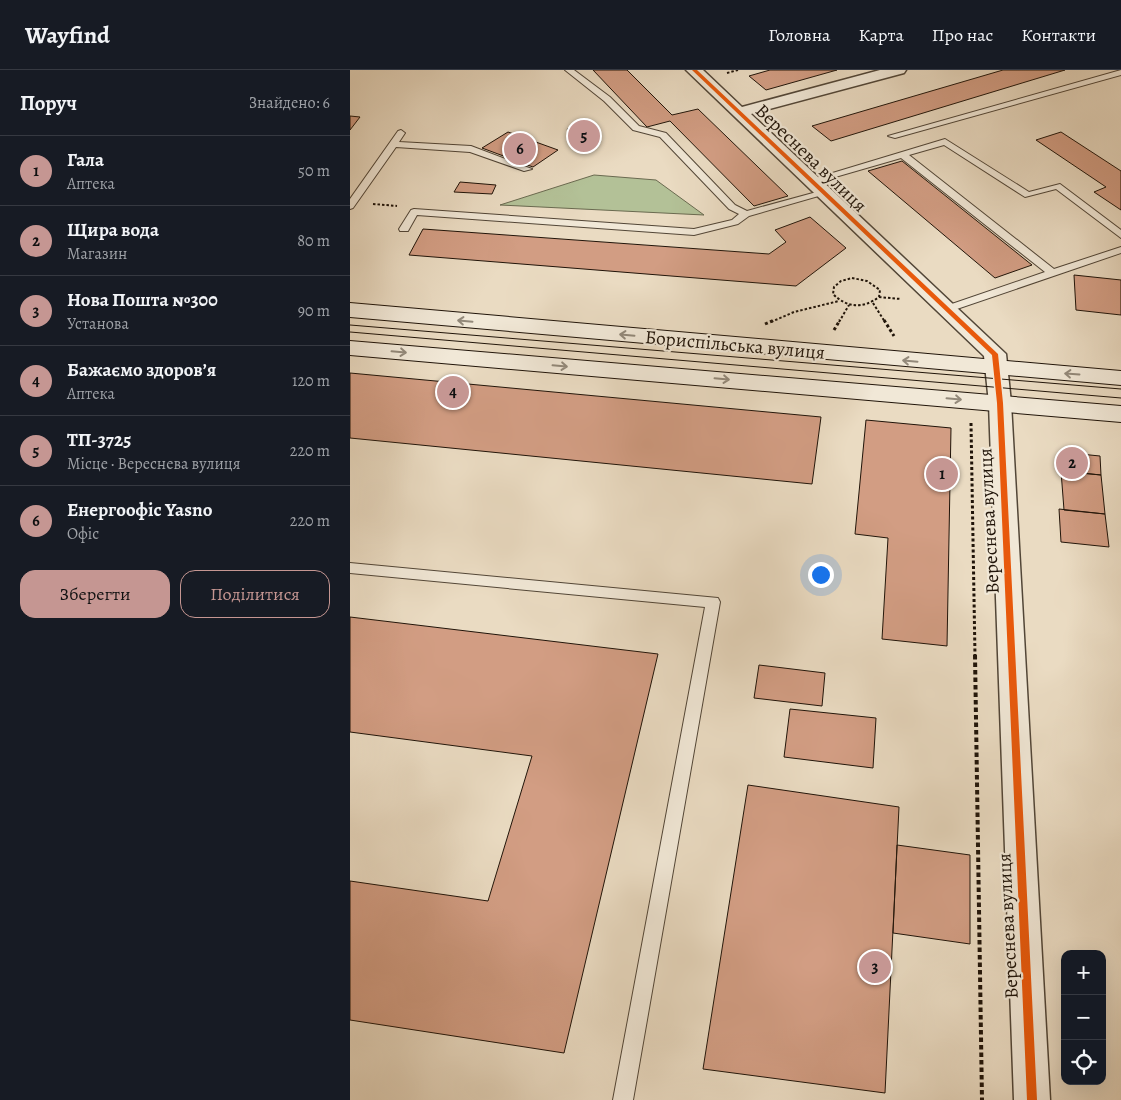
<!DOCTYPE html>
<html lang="uk">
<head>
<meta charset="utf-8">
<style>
  :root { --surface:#171b24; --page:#20242c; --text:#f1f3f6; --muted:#9ea1a6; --line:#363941; --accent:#c59692 }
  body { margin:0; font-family:Alegreya,serif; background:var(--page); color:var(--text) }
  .controls { position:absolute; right:15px; bottom:15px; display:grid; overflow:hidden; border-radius:10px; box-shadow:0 5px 20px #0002 }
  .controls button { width:45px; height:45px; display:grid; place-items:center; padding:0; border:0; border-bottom:1px solid var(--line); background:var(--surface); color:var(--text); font:25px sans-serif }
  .you { position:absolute; left:470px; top:504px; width:18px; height:18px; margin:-12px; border:4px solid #fff; border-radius:50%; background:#1a73e8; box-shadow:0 0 0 8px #1a73e833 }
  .badge { display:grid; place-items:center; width:32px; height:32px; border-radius:50%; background:var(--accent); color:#111; font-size:16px; font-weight:700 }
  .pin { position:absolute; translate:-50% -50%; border:2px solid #fff; box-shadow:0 1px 5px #0006 }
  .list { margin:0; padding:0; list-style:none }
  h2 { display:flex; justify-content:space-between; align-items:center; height:65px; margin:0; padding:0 20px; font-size:21px }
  h2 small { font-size:16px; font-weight:400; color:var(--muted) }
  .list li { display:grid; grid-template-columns:32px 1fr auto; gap:15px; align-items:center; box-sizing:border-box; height:70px; padding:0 20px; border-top:1px solid var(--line) }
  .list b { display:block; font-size:19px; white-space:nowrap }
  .list p { margin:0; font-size:16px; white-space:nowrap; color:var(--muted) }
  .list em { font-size:16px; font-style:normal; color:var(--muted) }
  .actions { display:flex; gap:10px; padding:15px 20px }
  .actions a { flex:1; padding:11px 0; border:1px solid var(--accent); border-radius:15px; text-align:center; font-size:18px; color:var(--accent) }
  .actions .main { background:var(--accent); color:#111 }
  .icon { flex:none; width:28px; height:28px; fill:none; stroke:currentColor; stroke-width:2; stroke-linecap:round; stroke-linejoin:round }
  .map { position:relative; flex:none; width:771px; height:1030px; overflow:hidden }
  header { display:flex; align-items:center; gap:30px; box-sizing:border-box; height:70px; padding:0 25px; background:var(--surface); border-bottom:1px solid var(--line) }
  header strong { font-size:24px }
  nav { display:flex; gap:28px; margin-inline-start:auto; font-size:18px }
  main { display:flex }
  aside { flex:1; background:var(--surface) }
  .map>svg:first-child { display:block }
</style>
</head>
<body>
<header>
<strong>Wayfind</strong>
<nav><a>Головна</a><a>Карта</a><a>Про нас</a><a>Контакти</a></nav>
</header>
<main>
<aside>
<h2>Поруч<small>Знайдено: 6</small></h2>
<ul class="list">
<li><span class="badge">1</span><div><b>Гала</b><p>Аптека</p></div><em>50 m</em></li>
<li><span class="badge">2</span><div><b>Щира вода</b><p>Магазин</p></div><em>80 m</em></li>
<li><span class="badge">3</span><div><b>Нова Пошта №300</b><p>Установа</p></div><em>90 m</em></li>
<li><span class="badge">4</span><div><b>Бажаємо здоровʼя</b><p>Аптека</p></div><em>120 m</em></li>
<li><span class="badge">5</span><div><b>ТП-3725</b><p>Місце · Вереснева вулиця</p></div><em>220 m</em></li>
<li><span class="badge">6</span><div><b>Енергоофіс Yasno</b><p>Офіс</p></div><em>220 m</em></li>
</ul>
<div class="actions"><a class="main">Зберегти</a><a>Поділитися</a></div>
</aside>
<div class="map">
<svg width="771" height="1030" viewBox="0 0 771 1030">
  <rect width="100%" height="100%" fill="#eadbc2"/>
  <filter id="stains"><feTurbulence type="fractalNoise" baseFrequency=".004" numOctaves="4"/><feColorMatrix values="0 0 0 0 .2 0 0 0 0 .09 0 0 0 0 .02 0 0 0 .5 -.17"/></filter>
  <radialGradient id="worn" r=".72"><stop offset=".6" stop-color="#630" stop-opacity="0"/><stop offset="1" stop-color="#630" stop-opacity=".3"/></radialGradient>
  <!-- green -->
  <path fill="#b3c197" stroke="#6a6a50" d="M244,105L306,110L354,145L150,135Z"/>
  <!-- building -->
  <path fill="#d29d83" stroke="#201409" d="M243,0H277L322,45L348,39L438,126L404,136L320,51L297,57Z
    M420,0H487L416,20L399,6Z
    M653,0H715L481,71L462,56Z
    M0,46L10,47L0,60Z
    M236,55L251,72L231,77L217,59Z
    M158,62L208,80L183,97L132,78Z
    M711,62L771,101V140L744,122L756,117L686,70Z
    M552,91L682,195L645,208L518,101Z
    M110,112L146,115L142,124L104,122Z
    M460,147L496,178L446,216L59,185L73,159L419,184L436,172L425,160Z
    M724,205L771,210V245L726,240Z
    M0,303L471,347L462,414L0,368Z
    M516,350L601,358L597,576L532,569L538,468L505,464Z
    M710,382L750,386L751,405L711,401Z
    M711,401L751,405L755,444L714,440Z
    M709,439L755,444L759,477L711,472Z
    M0,547L308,584L214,983L0,950V811L138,831L182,686L0,662Z
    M409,595L475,603L472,636L404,628Z
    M440,639L526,648L523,698L434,687Z
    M398,715L549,737L535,1023L353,999Z
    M547,775L620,785V874L543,863Z"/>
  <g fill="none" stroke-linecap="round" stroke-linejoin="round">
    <!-- lane casing -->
    <g stroke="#524637" stroke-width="2">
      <path id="lane" d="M215,0H224L260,27L289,56L316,63L385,135L397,141L474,120L479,123L399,146L388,154L344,165L67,145L58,161H50L49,159L61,140L64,139L344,159L382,150L389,144L379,139L310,67L283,60L254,31Z
        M771,0V5L545,68L538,66Z
        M51,60L55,63L49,72L121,76L182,99L174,101L120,82L46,77L3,138L0,139V129L48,61Z
        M595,69L679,122L710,114L771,160V168L706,119L675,127L594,75L559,85L704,199L771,177V183L601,241H593V237L695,202L551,88L461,114L456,111Z
        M0,493L368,528L370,532L283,1030H263L355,537L0,503Z"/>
    </g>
    <!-- street casing -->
    <g stroke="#524637" stroke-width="3">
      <path id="street" d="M336,0H353L392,37L530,0H556L554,3L401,44L656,284L661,333L700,1030H664L639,333L634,286Z"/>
    </g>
    <!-- secondary casing -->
    <g stroke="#201409" stroke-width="2">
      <path id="secondary" d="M0,233L771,301V315L0,247Z
        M0,271L771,336V352L0,285Z"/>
    </g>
    <!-- path-far2 -->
    <path stroke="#201409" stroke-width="2" stroke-dasharray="2.5 2" stroke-linecap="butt" d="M377,3L388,0
      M23,134L47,136
      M502,208L517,211L530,220L529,227C513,239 497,238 483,224L484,217L491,211Z
      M529,227L551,229
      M523,233L535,252
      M421,252L444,242L489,231
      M489,252L499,235"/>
    <!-- path-far1 -->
    <path stroke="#201409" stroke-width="3" stroke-dasharray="3 2.5" stroke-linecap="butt" d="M534,250L544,266
      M415,254L424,250
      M484,260L490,250
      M621,353L625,586"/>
    <!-- path -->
    <path stroke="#201409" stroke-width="4" stroke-dasharray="4.5 3" stroke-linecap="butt" d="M625,585L632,1030"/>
    <!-- lane -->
    <use href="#lane" fill="#f1e8d7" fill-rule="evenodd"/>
    <!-- street -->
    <use href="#street" fill="#f1e8d7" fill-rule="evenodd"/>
    <!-- secondary -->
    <use href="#secondary" fill="#f1e8d7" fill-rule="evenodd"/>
    <!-- tram -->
    <path stroke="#201409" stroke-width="1" d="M0,255L771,319
      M0,262L771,328"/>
    <!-- cycleway casing -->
    <g stroke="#f1e8d7" stroke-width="3">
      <path id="cycleway" d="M342,0H347L648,284L653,333L687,1030H677L647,333L642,285Z"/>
    </g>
    <!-- cycleway -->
    <use href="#cycleway" fill="#e8590c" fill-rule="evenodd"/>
  </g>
  <!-- one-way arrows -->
  <defs><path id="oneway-shaft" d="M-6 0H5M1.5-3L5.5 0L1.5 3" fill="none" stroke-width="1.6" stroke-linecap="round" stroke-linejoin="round" transform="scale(1.25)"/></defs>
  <g stroke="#93897a">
    <use href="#oneway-shaft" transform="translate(115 251) rotate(-175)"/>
    <use href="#oneway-shaft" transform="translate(277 265) rotate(-175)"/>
    <use href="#oneway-shaft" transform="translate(49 282) rotate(5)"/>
    <use href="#oneway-shaft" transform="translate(560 291) rotate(-175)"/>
    <use href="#oneway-shaft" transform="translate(210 296) rotate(5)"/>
    <use href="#oneway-shaft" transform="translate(722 304) rotate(-176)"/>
    <use href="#oneway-shaft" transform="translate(372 309) rotate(5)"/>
    <use href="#oneway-shaft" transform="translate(604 329) rotate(5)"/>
  </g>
  <g text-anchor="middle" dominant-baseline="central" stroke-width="4.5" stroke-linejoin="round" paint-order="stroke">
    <!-- street labels -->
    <g font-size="19" fill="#201409" stroke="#f1e8d7">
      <text transform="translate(461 88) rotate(44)">Вереснева вулиця</text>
      <text transform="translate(385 275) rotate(5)">Бориспільська вулиця</text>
      <text transform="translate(639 451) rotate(-93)">Вереснева вулиця</text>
      <text transform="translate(658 856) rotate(-93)">Вереснева вулиця</text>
    </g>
  </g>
  <rect width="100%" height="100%" filter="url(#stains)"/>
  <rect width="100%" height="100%" fill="url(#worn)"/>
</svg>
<div class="controls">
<button>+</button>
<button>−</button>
<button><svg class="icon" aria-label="locate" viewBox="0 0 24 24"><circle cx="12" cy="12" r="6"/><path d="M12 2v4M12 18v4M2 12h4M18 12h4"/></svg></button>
</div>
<div class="you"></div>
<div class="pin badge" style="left:592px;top:404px">1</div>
<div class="pin badge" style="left:722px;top:393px">2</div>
<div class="pin badge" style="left:525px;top:897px">3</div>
<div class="pin badge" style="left:103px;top:322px">4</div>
<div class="pin badge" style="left:234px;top:66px">5</div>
<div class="pin badge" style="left:170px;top:79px">6</div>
</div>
</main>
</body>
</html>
